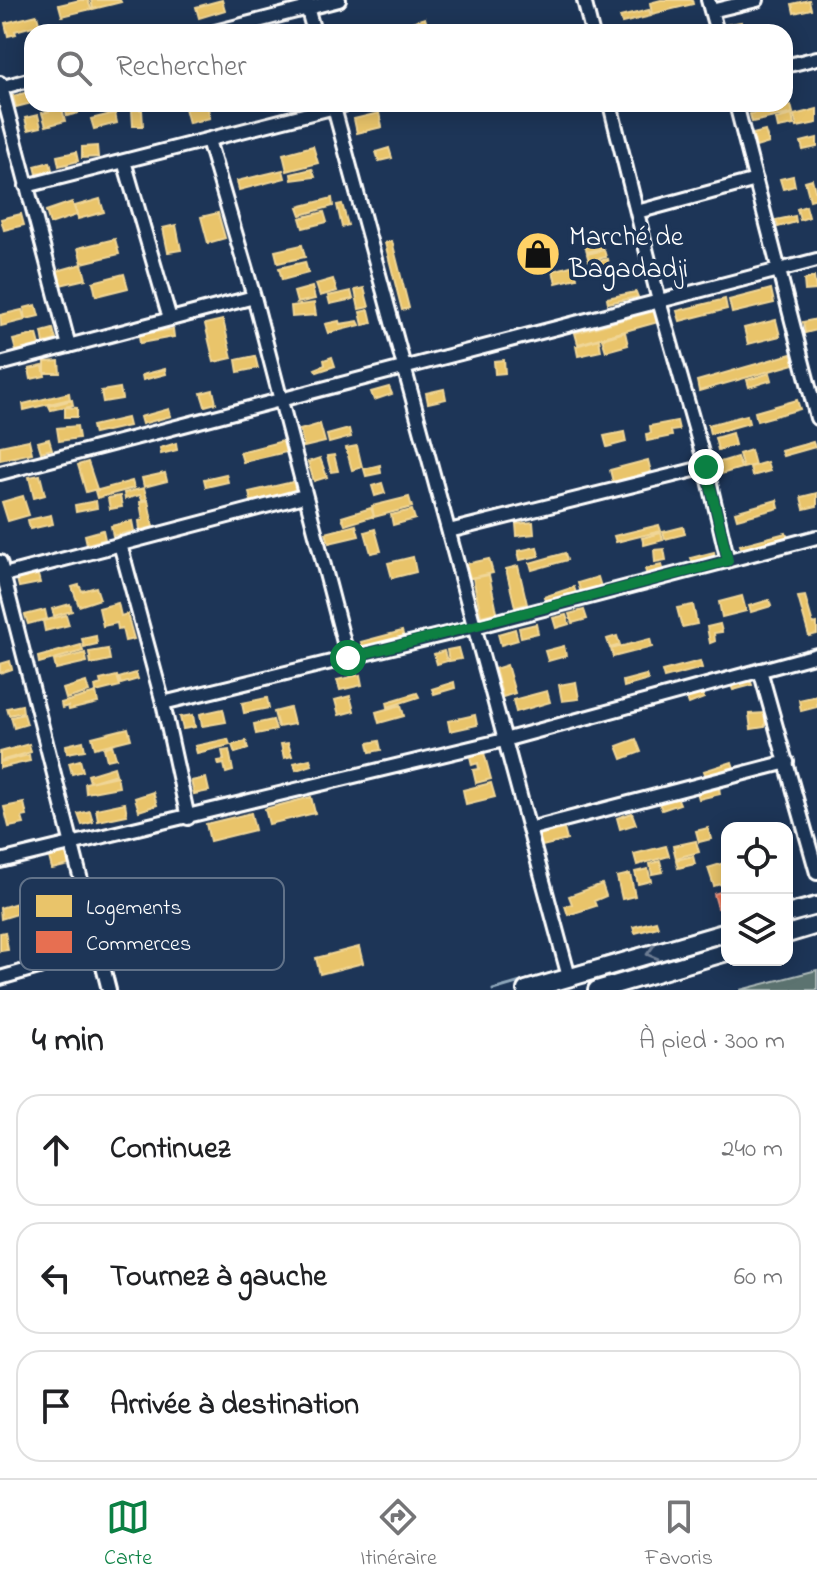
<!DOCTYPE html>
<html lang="fr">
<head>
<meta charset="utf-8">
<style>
  :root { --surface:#fff; --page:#f2f2f2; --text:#202124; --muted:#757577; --line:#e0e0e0; --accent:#0b8043 }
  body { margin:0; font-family:"Indie Flower",sans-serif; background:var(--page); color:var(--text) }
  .controls { position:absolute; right:24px; bottom:24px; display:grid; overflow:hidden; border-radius:16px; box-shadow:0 4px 20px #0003 }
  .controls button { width:72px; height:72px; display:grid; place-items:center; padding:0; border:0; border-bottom:2px solid var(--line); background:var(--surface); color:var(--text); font:40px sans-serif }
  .stop { position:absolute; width:24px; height:24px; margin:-18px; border:6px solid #0b8043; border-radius:50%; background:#fff }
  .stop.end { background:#0b8043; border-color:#fff; box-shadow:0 2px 8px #0008 }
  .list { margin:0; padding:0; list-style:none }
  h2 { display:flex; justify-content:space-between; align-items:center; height:104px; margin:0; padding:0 32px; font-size:34px }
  h2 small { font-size:26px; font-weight:400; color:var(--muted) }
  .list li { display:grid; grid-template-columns:52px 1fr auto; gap:24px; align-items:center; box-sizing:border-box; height:112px; margin:0 16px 16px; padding:0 16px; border:2px solid var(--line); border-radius:24px }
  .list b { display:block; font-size:30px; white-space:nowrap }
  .list em { font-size:26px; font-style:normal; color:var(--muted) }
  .icon { flex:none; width:44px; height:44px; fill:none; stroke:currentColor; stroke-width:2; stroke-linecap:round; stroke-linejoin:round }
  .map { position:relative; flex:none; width:817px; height:990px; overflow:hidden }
  .search { position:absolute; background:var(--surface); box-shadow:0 4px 20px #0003; left:24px; right:24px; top:24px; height:88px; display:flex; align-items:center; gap:20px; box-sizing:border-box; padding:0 28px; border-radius:24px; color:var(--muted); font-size:30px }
  .sheet { height:488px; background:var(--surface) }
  nav { display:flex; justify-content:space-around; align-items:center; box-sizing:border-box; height:112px; border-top:2px solid var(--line); background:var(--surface); font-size:22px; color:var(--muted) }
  nav a { display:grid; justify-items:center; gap:4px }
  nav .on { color:var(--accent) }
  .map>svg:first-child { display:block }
</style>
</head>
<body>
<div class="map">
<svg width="817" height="990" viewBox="0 0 817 990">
  <rect width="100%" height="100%" fill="#1d3557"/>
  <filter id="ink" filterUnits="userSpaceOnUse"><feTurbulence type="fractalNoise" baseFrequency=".0125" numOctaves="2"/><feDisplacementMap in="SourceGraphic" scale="16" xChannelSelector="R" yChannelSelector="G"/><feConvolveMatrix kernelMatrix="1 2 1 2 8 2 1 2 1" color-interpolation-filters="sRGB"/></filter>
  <g filter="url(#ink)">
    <!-- green -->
    <path fill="#5b7370" stroke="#adb9b8" stroke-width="2" d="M817,970V990H740Z"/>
    <!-- homes -->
    <path fill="#e9c46a" stroke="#f0d697" stroke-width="2" d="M80,0H88L91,9L62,16L59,5Z
      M91,0H120L121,2L93,9Z
      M222,0L225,10L199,18L196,7Z
      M661,0H692L693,4L652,14L650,3Z
      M809,0L811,9L794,13L792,4Z
      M649,10L651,16L622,23L620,17Z
      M37,15L40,26L44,25L46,32H35L33,26L15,31L16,34L8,36L5,23Z
      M425,18L428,28L416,32L412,22Z
      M741,22L743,31L725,32L724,25Z
      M32,91V103L16,107L13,96Z
      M64,104H75L78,113L67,116Z
      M117,104H146V105L119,111Z
      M199,104H207L210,118L189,123L185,108Z
      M791,105L793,113L752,122L750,114Z
      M62,108L65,121L46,126L42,113Z
      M817,109V123L797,127L794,115Z
      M132,110H142L143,126H133Z
      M115,113L117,123L94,129L91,119Z
      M379,113L382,127L357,133L354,119Z
      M38,115L41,127L28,130L25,118Z
      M792,115L794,125L778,128L776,119Z
      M765,131L769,143L756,147L753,134Z
      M817,138V147L803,150L801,142Z
      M97,146L98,157L82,158V147Z
      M313,146L318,163L287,171L283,154Z
      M389,148L392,158L379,161L376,152Z
      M76,152L78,161L59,166L57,156Z
      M50,162L52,170L37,174L35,166Z
      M312,169L315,177L292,180L291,174Z
      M283,170L285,178L239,190L237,181Z
      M793,176L795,186L783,189L780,179Z
      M812,179L817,198L810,200L805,181Z
      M332,198L333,206L301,215L298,207Z
      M100,199L104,212L78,219L75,206Z
      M72,202L77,215L50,224L46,211Z
      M342,204L348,225L342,227L337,205Z
      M806,206L809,217L800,220L797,209Z
      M324,212L327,222L303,228L300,218Z
      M218,213L225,238L208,243L201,217Z
      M21,214L24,225L4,230L1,219Z
      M795,216L796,222L778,227L776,220Z
      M176,225L181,250L168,252L163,228Z
      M115,239L119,254L82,263L78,248Z
      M392,241L409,308L402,310L385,243Z
      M601,241L603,248L587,252L585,245Z
      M302,245L305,257L278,263L275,251Z
      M604,250L606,257L589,261L587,254Z
      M608,259L609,265L591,269L590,263Z
      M305,262L308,273L282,280L279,268Z
      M82,264L86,279L60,285L57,271Z
      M574,265L577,278L556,283L553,271Z
      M124,274L128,288L96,296L93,282Z
      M814,277L816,290L805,291L804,280Z
      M333,279L337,291L320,296L316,284Z
      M312,287L315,299L297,303L294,292Z
      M364,288L369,307L359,309L355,290Z
      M771,289L774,303L732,313L729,300Z
      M351,291L353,299L330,304L328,296Z
      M636,292L638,297L608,303L607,298Z
      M725,299L727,309L680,321L677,311Z
      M314,303L316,315L292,317L291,306Z
      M36,305L39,316L26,319L24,308Z
      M22,310L25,320L1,326L0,315Z
      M369,310L372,323L363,325L360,312Z
      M655,311L658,322L578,344L575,333Z
      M817,319V330L805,333L803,322Z
      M223,320L232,358L214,362L205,324Z
      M776,320L780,336L748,344L744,328Z
      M339,321L340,324L358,321L360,325L328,333L325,324Z
      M53,329L56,340L44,343L42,332Z
      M173,329L174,337L140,343L139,335Z
      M625,332L628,345L606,351L602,339Z
      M37,334L40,345L16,351L13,340Z
      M599,339L601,351L578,356L576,346Z
      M791,354L794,364L699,391L697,381Z
      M255,356L258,368L238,372L236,360Z
      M332,357L335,366L317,372L315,369L325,365L324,360Z
      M504,360L505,373L495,374L494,361Z
      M59,361L60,373H45V362Z
      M43,366L45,376L31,379L29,369Z
      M165,369L166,374L143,380L142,375Z
      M770,373L772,380L749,387L747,380Z
      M389,387L392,394L374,400L371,392Z
      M120,388L122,399L103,402L101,391Z
      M444,389L446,399L428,403L426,393Z
      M213,390L216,403L205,406L201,393Z
      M69,393L70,399L24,410L23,404Z
      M72,400L73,405L51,410L49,406Z
      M797,400L800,409L757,421L755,412Z
      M65,407L77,408V417H65Z
      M169,409L171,416L142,424L140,417Z
      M747,415L749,423L710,434L708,425Z
      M127,418L129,426L94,434L92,426Z
      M677,421L679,430L671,431L672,436L647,441L646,434L651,433L650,426Z
      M320,424L325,442L304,447L300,430Z
      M77,426L79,438L59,441L57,428Z
      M349,429L351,437L329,443L327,435Z
      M624,432L626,442L607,447L604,436Z
      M732,433L735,445L718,450L715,438Z
      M49,439L52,449L41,452L38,442Z
      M29,440L32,453L0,460V446Z
      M283,441L286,452L243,462L240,452Z
      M813,442L815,447L783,456L781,451Z
      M176,443L177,450L161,454L160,448Z
      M357,446L362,467L352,470L346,448Z
      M751,450L755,465L743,468L739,454Z
      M334,455L338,471L331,472L327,456Z
      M737,457L741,468L721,474L717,463Z
      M320,458L327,477L314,481L308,462Z
      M648,460L651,472L613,482L610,470Z
      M88,462L97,489L86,492L78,465Z
      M767,462L770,471L752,476L750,467Z
      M380,465L381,473L366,476L364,469Z
      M165,473L167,481L144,487L142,478Z
      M226,474L228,482L206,487L204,479Z
      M40,475L45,495L34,498L29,477Z
      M132,481L134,488L97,498L95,491Z
      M293,482L296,492L251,502L249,492Z
      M382,483L385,493L375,496L372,486Z
      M144,488L147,499L142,500L140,495L125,499L124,493Z
      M817,493V506L804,509L801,497Z
      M23,496L29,515L8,521L2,502Z
      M120,496L122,507L110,509L108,498Z
      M409,497L412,507L374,517L372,506Z
      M148,500L153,527L140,530L139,521L143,520L140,502Z
      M777,500L779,508L737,519L735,512Z
      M96,501L97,508L76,512L75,505Z
      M371,508L374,516L345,525L342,517Z
      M412,510L415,519L393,525L391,515Z
      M51,515L53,524L30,529L28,520Z
      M132,521L134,531L113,536L111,526Z
      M533,522L534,534L517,536L516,524Z
      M356,525L359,536L329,543L326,533Z
      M659,525L661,531L616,542L614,536Z
      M683,527L685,534L665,539L663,532Z
      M375,529L381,551L371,553L365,532Z
      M103,530L105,539L87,544L85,535Z
      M661,533L663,540L644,545L642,538Z
      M786,533L788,538L742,551L740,545Z
      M537,547L539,556L520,560L518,551Z
      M664,549L666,560L655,562L654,550Z
      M714,552L715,557L693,563L691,558Z
      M565,553L567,560L532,570L530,563Z
      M413,557L416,572L392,578L388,563Z
      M489,559L493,573L470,578L466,564Z
      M662,565L664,572L647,576L645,569Z
      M518,566L527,604L515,607L506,569Z
      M38,575L40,583L19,587L17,579Z
      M489,575L497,612L481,616L473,578Z
      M598,577L601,587L581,593L578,583Z
      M79,585L82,591L96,587L100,599L79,606L72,587Z
      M574,587L576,593L546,603L544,597Z
      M742,596L746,611L722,617L719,602Z
      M805,596L813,624L817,623V634L809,636L798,597Z
      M769,600L771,606L751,612L749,606Z
      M118,603L121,616L127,614L134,639L125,641L122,628L118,629L117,623L103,626L99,608Z
      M70,604L72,611L54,616L52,609Z
      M693,605L697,624L682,627L677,608Z
      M45,610L47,619L28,624L25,615Z
      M584,610L587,619L572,623L569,614Z
      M66,615L69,625L45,631L43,621Z
      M566,615L569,624L556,628L553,618Z
      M536,624L538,633L521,637L519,628Z
      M720,624L722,632L714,633L715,641L710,643L707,627Z
      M515,629L518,640L501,645L498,634Z
      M402,631L405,641L364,652L361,642Z
      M96,636L97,644L84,647L82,639Z
      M617,636L620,645L610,648L607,639Z
      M650,639L652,647L613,657L611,649Z
      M81,645L83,651L39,663L38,657Z
      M564,646L566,656L548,661L545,651Z
      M458,648L461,659L449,661L447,650Z
      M108,649L110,660L91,664L89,652Z
      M444,651L447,661L437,664L434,654Z
      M85,653L87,662L56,669L54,661Z
      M10,661L12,669L0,673V664Z
      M700,661L702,668L664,678L662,671Z
      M507,665L515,693L503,697L495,669Z
      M136,673L138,679L121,684L119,678Z
      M360,675L362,685L340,690L337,680Z
      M646,675L648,680L624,687L623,681Z
      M117,676L120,686L96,692L95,686L101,684L100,680Z
      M750,679L752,685L733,690L731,685Z
      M86,682L89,692L66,699L63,689Z
      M454,682L455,688L434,694L432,689Z
      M576,682L579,699L562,701L559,685Z
      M547,691L550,702L516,712L513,700Z
      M701,691L704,698L689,704L686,696Z
      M96,693L98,703L69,710L68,706L62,708L61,703Z
      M417,693L419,697L388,707L387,702Z
      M350,696L354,711L339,715L335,700Z
      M817,696V707L801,711L799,700Z
      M267,698L269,708L244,713L242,703Z
      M22,705L23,712L9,715L7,708Z
      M401,705L404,716L379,723L376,712Z
      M290,708L294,724L278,727L274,712Z
      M223,709L226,722L202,726L200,714Z
      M765,713V727L751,729L749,714Z
      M24,714L27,724L14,728L11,717Z
      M193,715L195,727L183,729L180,717Z
      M475,715L477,725L450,731L448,721Z
      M273,720L276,730L256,734L254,724Z
      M128,728L131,739L95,748L92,737Z
      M228,739L230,745L197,753L195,746Z
      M636,739L641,752L622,759L617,746Z
      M83,741L85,750L67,753L66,745Z
      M246,741L248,749L235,753L232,745Z
      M379,741L381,750L370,752L368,743Z
      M288,743L292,756L284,758L281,744Z
      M29,744L31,752L0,761V752Z
      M112,745L116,758L107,760L104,748Z
      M483,749L491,779L476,783L473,770L479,769L478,763L472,765L469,752Z
      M229,750L233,771L226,773L224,764L219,765L218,761L224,760L222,751Z
      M29,755L30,761L0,768V762Z
      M310,759L312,765L296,770L294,763Z
      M80,760L83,771L72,774L69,763Z
      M732,762L734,768L706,777L704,771Z
      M114,767L116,774L90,782L88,775Z
      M117,776L119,787L86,793L85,783Z
      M206,778L209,791L194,794L191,781Z
      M491,783L495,797L466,804L463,790Z
      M719,787L720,794L699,799L697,792Z
      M153,792L157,805L139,811L135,798Z
      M311,797L315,813L269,824L265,809Z
      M677,797L680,804L662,810L659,803Z
      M24,803L27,816L22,817L24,824L9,827L4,807Z
      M125,803L127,815L98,821L96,809Z
      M90,811L93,822L82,825L78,814Z
      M251,813L255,830L210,841L206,824Z
      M632,813L636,824L620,829L617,818Z
      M708,828L711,839L699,842L696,831Z
      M564,829L567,840L542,846L539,835Z
      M696,841L699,852L676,858L673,846Z
      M666,846L669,856L637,865L634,854Z
      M66,853L69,865L52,869L49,857Z
      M693,856L695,864L678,868L676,860Z
      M660,861L663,872L652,874L650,864Z
      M727,862V882L714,886L708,868Z
      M648,869L651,881L638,884L635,872Z
      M630,874L635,896L622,899L617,877Z
      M602,884L606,896L594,901L596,906L568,915L565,906L572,904L569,896Z
      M17,903L20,913L1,919L0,908Z
      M656,921L658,927L635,933L633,927Z
      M5,932L8,950L0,951V933Z
      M359,947L363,963L320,974L316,958Z"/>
    <!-- shops -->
    <path fill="#e76f51" stroke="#ee9a85" stroke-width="2" d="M727,890V906L718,908L714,894Z"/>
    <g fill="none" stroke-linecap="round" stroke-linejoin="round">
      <!-- stream -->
      <path stroke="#8fa7bb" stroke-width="3" d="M787,905L817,896
        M569,968L727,922
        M493,990L562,970"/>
      <!-- minor casing -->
      <g stroke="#fff" stroke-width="18">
        <path id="minor" d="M305,0L314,32
          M584,0L592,32
          M708,0L717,32
          M711,11L757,0
          M215,32L339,0
          M785,66L817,58
          M0,83L69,346
          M0,88L32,79
          M333,104L569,977
          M610,104L659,301L706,467L728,561
          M736,104L817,418
          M208,140L254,297L348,658
          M124,161L170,319
          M26,186L347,104
          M637,212L756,180
          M0,364L254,297
          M0,473L817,260
          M449,531L706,467
          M120,544L163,703L188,818
          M0,562L109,990
          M0,576L304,496
          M760,670L817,873
          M163,703L475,627L817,537
          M529,829L787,762
          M0,861L504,740L817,655
          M0,978L98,950"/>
      </g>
      <!-- major casing -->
      <g stroke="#fff" stroke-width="22">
        <path id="major" d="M787,914L817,906
          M787,934L817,925
          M526,990L727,932
          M597,990L727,952"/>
      </g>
      <!-- minor -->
      <use href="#minor" stroke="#1d3557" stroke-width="12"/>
      <!-- major -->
      <use href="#major" stroke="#1d3557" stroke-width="16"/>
    </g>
    <!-- one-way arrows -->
    <defs><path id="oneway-chevron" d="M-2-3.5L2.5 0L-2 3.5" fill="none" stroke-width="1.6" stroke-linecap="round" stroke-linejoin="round" transform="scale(2)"/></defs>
    <use stroke="#6c7c92" href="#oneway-chevron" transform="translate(652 953) rotate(164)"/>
  </g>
  <g fill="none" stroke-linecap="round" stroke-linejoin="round" filter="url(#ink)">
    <!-- route -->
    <path stroke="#0b8043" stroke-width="10" d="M348,658L728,561L706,467"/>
  </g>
  <!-- icons -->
  <defs>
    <g id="shop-disc" transform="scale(2.3)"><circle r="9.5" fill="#ffd166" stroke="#1d3557"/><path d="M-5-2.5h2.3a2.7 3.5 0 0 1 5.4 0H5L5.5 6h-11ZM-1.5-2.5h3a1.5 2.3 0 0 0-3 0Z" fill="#111"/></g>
  </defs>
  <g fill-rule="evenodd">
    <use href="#shop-disc" x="538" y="254"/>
  </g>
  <g text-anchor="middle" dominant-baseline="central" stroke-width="8" stroke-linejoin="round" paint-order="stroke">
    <!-- poi labels -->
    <g font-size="28" fill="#fff" stroke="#1d3557" text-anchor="start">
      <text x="569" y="238">Marché de<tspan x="569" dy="32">Bagadadji</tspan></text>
    </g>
  </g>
  <!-- legend -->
  <rect x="20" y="878" width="264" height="92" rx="12" fill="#1d3557" stroke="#617289" stroke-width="2"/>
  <rect x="36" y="895" width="36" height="22" fill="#e9c46a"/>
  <rect x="36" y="931" width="36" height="22" fill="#e76f51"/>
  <g font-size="22" fill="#fff">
    <text x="86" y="914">Logements</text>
    <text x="86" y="950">Commerces</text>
  </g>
</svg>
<div class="controls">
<button><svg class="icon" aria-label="locate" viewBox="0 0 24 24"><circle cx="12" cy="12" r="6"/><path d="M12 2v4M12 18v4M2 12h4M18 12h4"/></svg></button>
<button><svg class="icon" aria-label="layers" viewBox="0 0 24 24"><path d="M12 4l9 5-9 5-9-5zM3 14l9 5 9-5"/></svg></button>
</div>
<div class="stop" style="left:348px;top:658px"></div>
<div class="stop end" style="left:706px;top:467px"></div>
<div class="search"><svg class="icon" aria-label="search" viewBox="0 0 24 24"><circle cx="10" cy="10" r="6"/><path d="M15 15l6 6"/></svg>Rechercher</div>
</div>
<section class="sheet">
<h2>4 min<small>À pied · 300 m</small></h2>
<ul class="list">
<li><svg class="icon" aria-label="ahead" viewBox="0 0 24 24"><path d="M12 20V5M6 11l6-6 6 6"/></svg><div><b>Continuez</b></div><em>240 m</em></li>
<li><svg class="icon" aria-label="left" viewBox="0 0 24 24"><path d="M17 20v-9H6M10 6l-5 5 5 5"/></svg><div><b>Tournez à gauche</b></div><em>60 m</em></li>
<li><svg class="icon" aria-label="arrive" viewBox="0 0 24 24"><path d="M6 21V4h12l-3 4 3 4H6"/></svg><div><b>Arrivée à destination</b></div></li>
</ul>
</section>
<nav>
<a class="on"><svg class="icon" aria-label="map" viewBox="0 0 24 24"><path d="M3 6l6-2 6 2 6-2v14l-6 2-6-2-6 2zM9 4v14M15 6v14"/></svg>Carte</a>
<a><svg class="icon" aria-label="directions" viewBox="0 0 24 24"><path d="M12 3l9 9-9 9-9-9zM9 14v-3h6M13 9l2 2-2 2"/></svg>Itinéraire</a>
<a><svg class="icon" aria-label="saved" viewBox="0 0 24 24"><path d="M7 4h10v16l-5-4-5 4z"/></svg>Favoris</a>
</nav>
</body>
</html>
